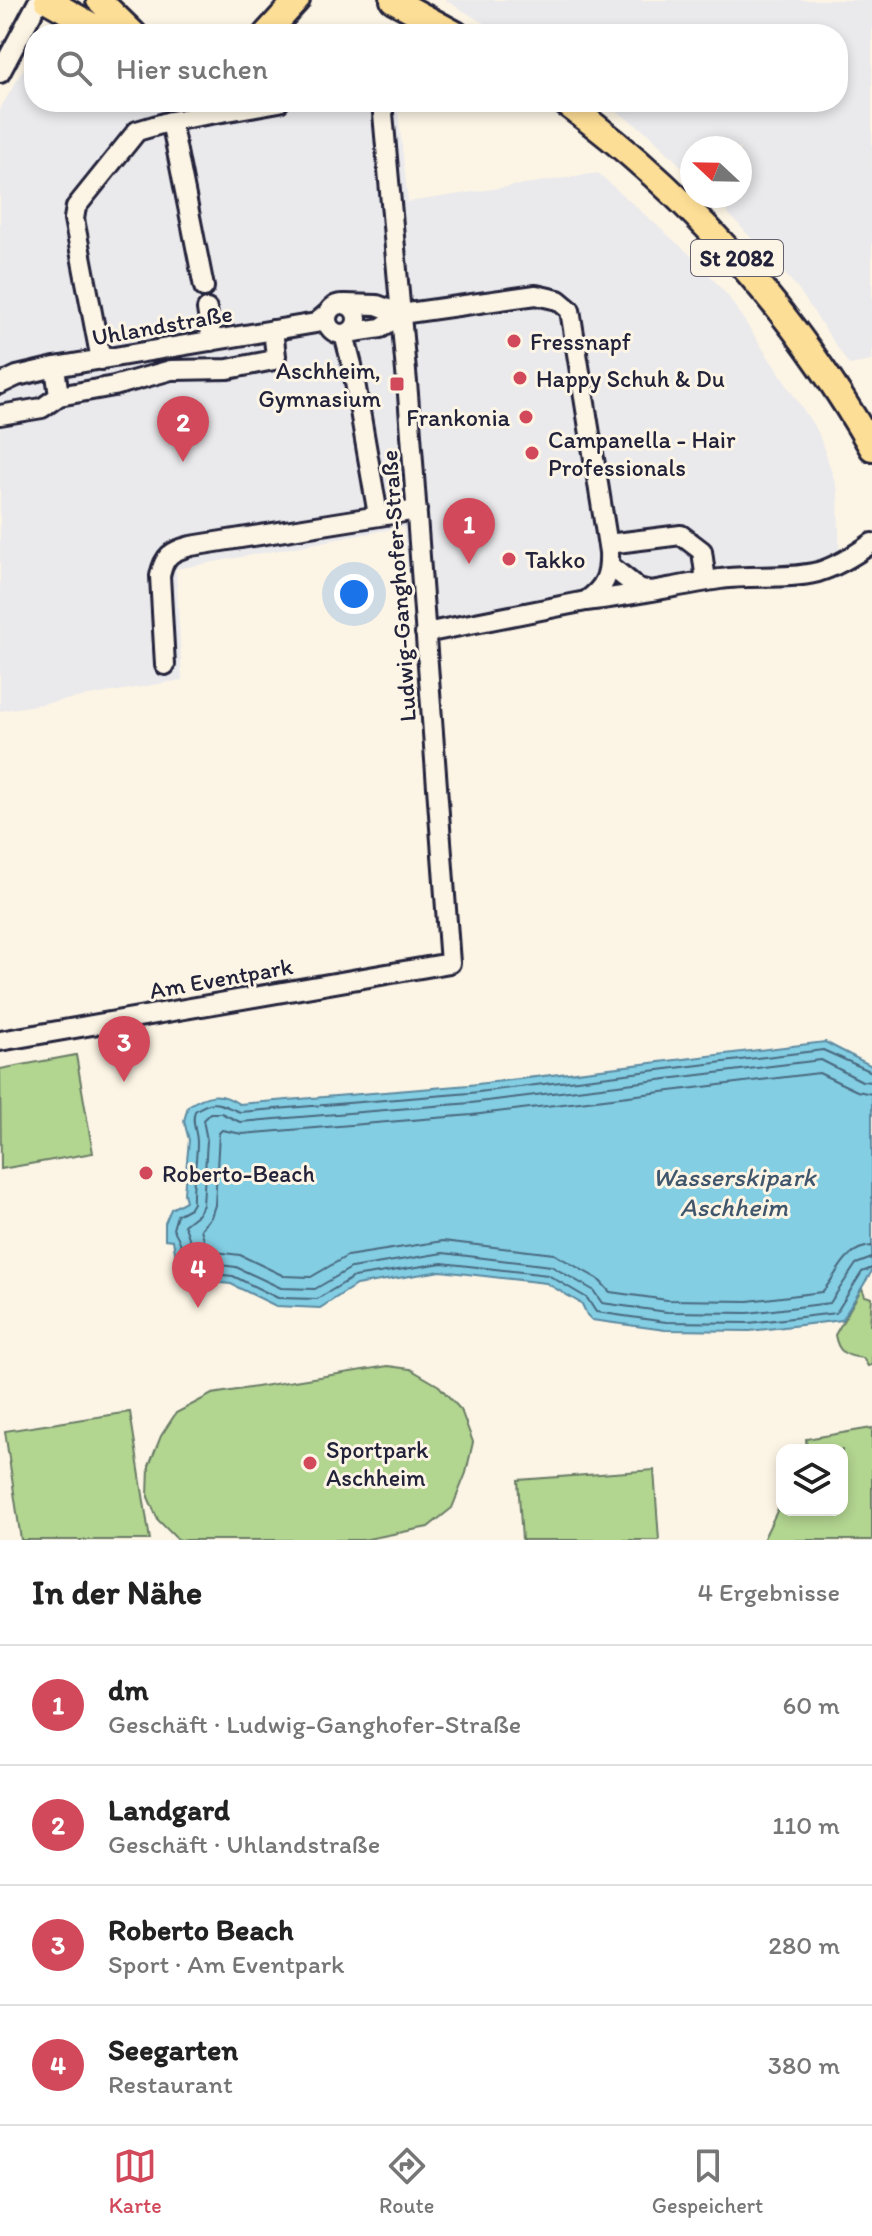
<!DOCTYPE html>
<html lang="de">
<head>
<meta charset="utf-8">
<style>
  :root { --surface:#fff; --page:#f6f6f6; --text:#222; --muted:#767676; --line:#e0e0e0; --accent:#d1495b }
  body { margin:0; font-family:Itim,sans-serif; background:var(--page); color:var(--text) }
  .controls { position:absolute; right:24px; bottom:24px; display:grid; overflow:hidden; border-radius:16px; box-shadow:0 4px 12px #0003 }
  .controls button { width:72px; height:72px; display:grid; place-items:center; padding:0; border:0; border-bottom:2px solid var(--line); background:var(--surface); color:var(--text); font:40px sans-serif }
  .compass { position:absolute; left:680px; top:136px; width:72px; height:72px; border-radius:50%; background:var(--surface); box-shadow:0 4px 12px #0003; rotate:292deg }
  .you { position:absolute; left:354px; top:594px; width:28px; height:28px; margin:-20px; border:6px solid #fff; border-radius:50%; background:#1a73e8; box-shadow:0 0 0 12px #1a73e833 }
  .badge { display:grid; place-items:center; width:52px; height:52px; border-radius:50%; background:var(--accent); color:#fff; font-size:26px; font-weight:700 }
  .pin { position:absolute; translate:-50% -66px; filter:drop-shadow(0 2px 4px #0008) }
  .pin::after { content:''; position:absolute; top:42px; width:28px; height:24px; background:inherit; clip-path:polygon(0 0,100% 0,50% 100%) }
  .list { margin:0; padding:0; list-style:none }
  h2 { display:flex; justify-content:space-between; align-items:center; height:104px; margin:0; padding:0 32px; font-size:34px }
  h2 small { font-size:26px; font-weight:400; color:var(--muted) }
  .list li { display:grid; grid-template-columns:52px 1fr auto; gap:24px; align-items:center; box-sizing:border-box; height:120px; padding:0 32px; border-top:2px solid var(--line) }
  .list b { display:block; font-size:30px; white-space:nowrap }
  .list p { margin:0; font-size:26px; white-space:nowrap; color:var(--muted) }
  .list em { font-size:26px; font-style:normal; color:var(--muted) }
  .icon { flex:none; width:44px; height:44px; fill:none; stroke:currentColor; stroke-width:2; stroke-linecap:round; stroke-linejoin:round }
  .map { position:relative; flex:none; width:872px; height:1540px; overflow:hidden }
  .search { position:absolute; background:var(--surface); box-shadow:0 4px 12px #0003; left:24px; right:24px; top:24px; height:88px; display:flex; align-items:center; gap:20px; box-sizing:border-box; padding:0 28px; border-radius:32px; color:var(--muted); font-size:30px }
  .sheet { height:584px; background:var(--surface) }
  nav { display:flex; justify-content:space-around; align-items:center; box-sizing:border-box; height:112px; border-top:2px solid var(--line); background:var(--surface); font-size:22px; color:var(--muted) }
  nav a { display:grid; justify-items:center; gap:4px }
  nav .on { color:var(--accent) }
  .map>svg:first-child { display:block }
</style>
</head>
<body>
<div class="map">
<svg width="872" height="1540" viewBox="0 0 872 1540">
  <rect width="100%" height="100%" fill="#fcf5e5"/>
  <filter id="ink" filterUnits="userSpaceOnUse"><feTurbulence type="fractalNoise" baseFrequency=".0125" numOctaves="2"/><feDisplacementMap in="SourceGraphic" scale="16" xChannelSelector="R" yChannelSelector="G"/><feConvolveMatrix kernelMatrix="1 2 1 2 8 2 1 2 1" color-interpolation-filters="sRGB"/></filter>
  <g filter="url(#ink)">
    <!-- built -->
    <path fill="#eae9ec" d="M445,0H872V361L849,365L797,287L712,196H740V148H692V177L648,133L603,102H838V34H502Z
      M31,56H34V102H397L408,202L598,173L696,260L728,296L818,432L838,490L840,578L785,590L745,585L646,599L417,640L403,527L176,569L182,680L0,711V109Z"/>
    <!-- green -->
    <path fill="#b2d590" stroke="#6a7c66" stroke-width="2" d="M76,1055L93,1153L1,1169L0,1069Z
      M862,1288L865,1296L872,1298L870,1325L872,1326V1365L868,1366L863,1358C846,1356 838,1353 835,1335Z
      M388,1366L410,1369L439,1386L461,1410L473,1442L466,1473L452,1508L428,1527L363,1540H178L158,1520L148,1497L149,1466L161,1436L176,1413L212,1394Z
      M130,1412L150,1540H21L5,1431Z
      M872,1428V1540H763L782,1501V1510H842V1450H807L806,1439Z
      M654,1470L659,1540H522L518,1480Z"/>
    <!-- water -->
    <path fill="#83cee3" stroke="#5c89a0" stroke-width="2" d="M825,1042L872,1066V1271L842,1320L750,1331L665,1330L592,1320L587,1315L582,1304L546,1283L441,1271L356,1285L320,1308L276,1306L231,1284L189,1280L177,1264L173,1240L165,1239V1223L171,1209L186,1201L184,1193L189,1140L184,1121L188,1106C207,1094 220,1091 239,1104L469,1085Z"/>
    <g fill="none" stroke-linecap="round" stroke-linejoin="round">
      <!-- shore -->
      <path stroke="#49677e" stroke-width="2" d="M872,1072L823,1050L470,1093L240,1112C220,1105 216,1097 195,1111C191,1123 197,1130 197,1143C197,1163 192,1183 193,1203L190,1208L177,1215L173,1229C184,1243 181,1257 193,1272L233,1276L278,1298L317,1299L354,1277L442,1263L548,1275L587,1298L596,1312L666,1322L749,1323L836,1313L862,1272L872,1268
        M872,1082L862,1081L821,1060L471,1103L240,1122L221,1113H210L203,1120L207,1140L203,1205L198,1214L184,1225C191,1237 190,1252 198,1262L236,1267L281,1288L315,1289L351,1268L443,1253L551,1266L593,1290L602,1303L667,1312L748,1313L830,1303L856,1264L872,1258
        M872,1094L857,1091L819,1073L472,1115L242,1134L222,1130L219,1133L215,1205L211,1217L201,1229L207,1251L240,1255L284,1276L311,1277L347,1256L443,1241L554,1254L598,1279L610,1292L667,1300L748,1301L822,1292C839,1274 843,1248 872,1246"/>
      <!-- minor casing -->
      <g stroke="#22223b" stroke-width="24">
        <path id="minor" d="M0,73L39,0
          M171,121L204,287
          M345,304L377,305L401,314
          M327 319a15 15 0 1 1 30 0a15 15 0 1 1-30 0Z
          M207,309L212,341
          M347,333L381,328L401,314L536,295L558,300L570,310L609,552C610,575 605,588 586,601L425,633
          M344,334L352,365L378,515
          M101,360L74,219L76,207L137,131L171,121L279,102
          M55,367L59,396L114,386L171,370L228,369L274,360L276,356L273,330
          M0,384L17,376L55,367L316,323L329,312
          M0,415L42,408L59,396
          M608,544L681,535L702,551L706,581
          M609,565L638,588L650,591
          M586,601C631,596 675,586 720,579C752,574 786,580 818,572C838,566 855,555 872,543
          M165,665L160,576C164,556 171,551 191,546L417,510
          M0,1041L450,963L408,394L382,102"/>
      </g>
      <!-- major casing -->
      <g stroke="#22223b" stroke-width="30">
        <path id="major" d="M47,0L107,34
          M99,0L134,34
          M393,0L456,34
          M266,34L297,0
          M564,102C690,195 794,312 872,448"/>
      </g>
      <!-- minor -->
      <use href="#minor" stroke="#fcf5e5" stroke-width="18"/>
      <!-- major -->
      <use href="#major" stroke="#fdde96" stroke-width="24"/>
    </g>
  </g>
  <!-- markers -->
  <g fill="#d1495b" stroke="#fcf5e5" stroke-width="3">
    <circle cx="514" cy="341" r="8"/>
    <circle cx="520" cy="378" r="8"/>
    <rect x="389" y="376" width="16" height="16" rx="4"/>
    <circle cx="526" cy="417" r="8"/>
    <circle cx="532" cy="453" r="8"/>
    <circle cx="509" cy="559" r="8"/>
    <circle cx="146" cy="1173" r="8"/>
    <circle cx="310" cy="1463" r="8"/>
  </g>
  <g text-anchor="middle" dominant-baseline="central" stroke-width="6" stroke-linejoin="round" paint-order="stroke">
    <!-- shield labels -->
    <rect fill="#fcf5e5" stroke="#63616e" stroke-width="2" x="691" y="240" width="92" height="36" rx="6"/>
    <g font-size="22" font-weight="bold" fill="#22223b">
      <text x="737" y="258">St 2082</text>
    </g>
    <!-- street labels -->
    <g font-size="24" fill="#22223b" stroke="#fcf5e5">
      <text transform="translate(162 325) rotate(-10)">Uhlandstraße</text>
      <text transform="translate(398 586) rotate(-94)">Ludwig-Ganghofer-Straße</text>
      <text transform="translate(221 978) rotate(-10)">Am Eventpark</text>
    </g>
    <!-- poi labels -->
    <g font-size="24" fill="#22223b" stroke="#fcf5e5" text-anchor="start">
      <text x="530" y="341">Fressnapf</text>
      <text x="381" y="370" text-anchor="end">Aschheim,<tspan x="381" dy="28">Gymnasium</tspan></text>
      <text x="536" y="378">Happy Schuh &amp; Du</text>
      <text x="510" y="417" text-anchor="end">Frankonia</text>
      <text x="548" y="439">Campanella - Hair<tspan x="548" dy="28">Professionals</tspan></text>
      <text x="525" y="559">Takko</text>
      <text x="162" y="1173">Roberto-Beach</text>
      <text x="326" y="1449">Sportpark<tspan x="326" dy="28">Aschheim</tspan></text>
    </g>
    <!-- water labels -->
    <g font-size="26" font-style="italic" fill="#3f566d" stroke="#fcf5e5">
      <text x="734" y="1177">Wasserskipark<tspan x="734" dy="30">Aschheim</tspan></text>
    </g>
  </g>
</svg>
<div class="controls">
<button><svg class="icon" aria-label="layers" viewBox="0 0 24 24"><path d="M12 4l9 5-9 5-9-5zM3 14l9 5 9-5"/></svg></button>
</div>
<svg class="compass" viewBox="-18 -18 36 36"><path d="M0-13l5 13h-10z" fill="#e53935"/><path d="M0 13l5-13h-10z" fill="#767676"/></svg>
<div class="you"></div>
<div class="pin badge" style="left:469px;top:564px">1</div>
<div class="pin badge" style="left:183px;top:462px">2</div>
<div class="pin badge" style="left:124px;top:1082px">3</div>
<div class="pin badge" style="left:198px;top:1308px">4</div>
<div class="search"><svg class="icon" aria-label="search" viewBox="0 0 24 24"><circle cx="10" cy="10" r="6"/><path d="M15 15l6 6"/></svg>Hier suchen</div>
</div>
<section class="sheet">
<h2>In der Nähe<small>4 Ergebnisse</small></h2>
<ul class="list">
<li><span class="badge">1</span><div><b>dm</b><p>Geschäft · Ludwig-Ganghofer-Straße</p></div><em>60 m</em></li>
<li><span class="badge">2</span><div><b>Landgard</b><p>Geschäft · Uhlandstraße</p></div><em>110 m</em></li>
<li><span class="badge">3</span><div><b>Roberto Beach</b><p>Sport · Am Eventpark</p></div><em>280 m</em></li>
<li><span class="badge">4</span><div><b>Seegarten</b><p>Restaurant</p></div><em>380 m</em></li>
</ul>
</section>
<nav>
<a class="on"><svg class="icon" aria-label="map" viewBox="0 0 24 24"><path d="M3 6l6-2 6 2 6-2v14l-6 2-6-2-6 2zM9 4v14M15 6v14"/></svg>Karte</a>
<a><svg class="icon" aria-label="directions" viewBox="0 0 24 24"><path d="M12 3l9 9-9 9-9-9zM9 14v-3h6M13 9l2 2-2 2"/></svg>Route</a>
<a><svg class="icon" aria-label="saved" viewBox="0 0 24 24"><path d="M7 4h10v16l-5-4-5 4z"/></svg>Gespeichert</a>
</nav>
</body>
</html>
